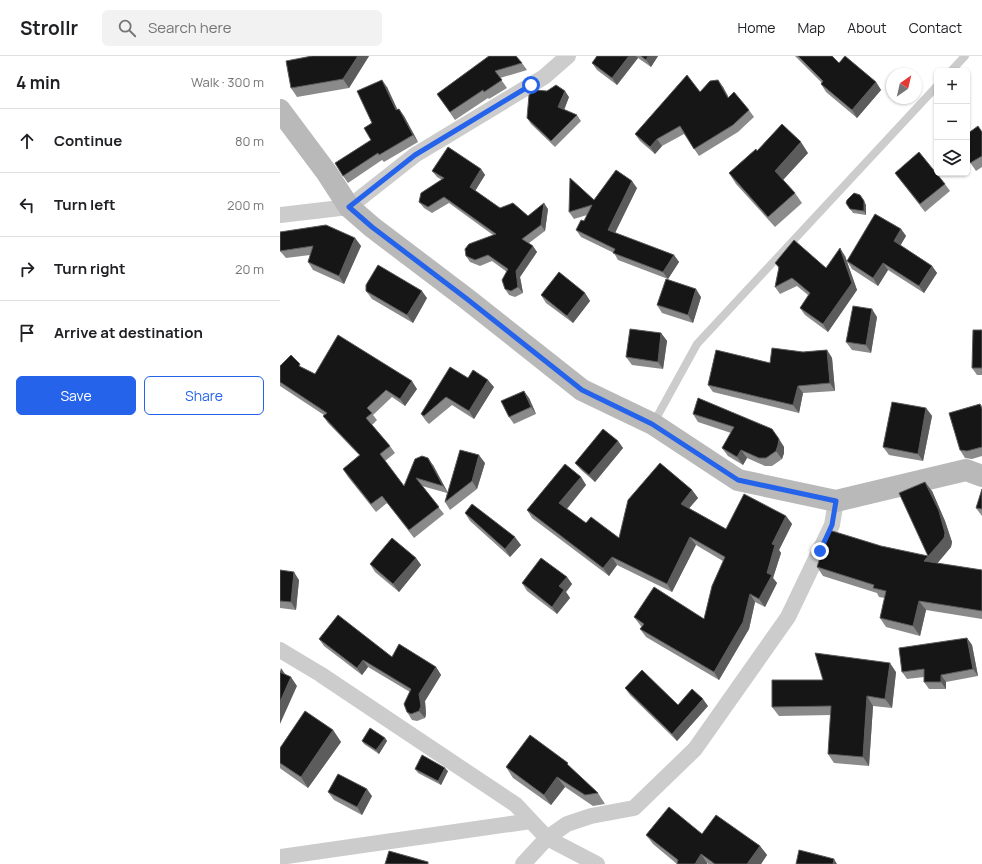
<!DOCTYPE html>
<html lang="en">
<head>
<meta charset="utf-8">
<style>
  :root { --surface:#fff; --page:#f2f2f2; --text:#202124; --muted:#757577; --line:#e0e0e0; --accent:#2563eb }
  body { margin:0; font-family:Manrope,sans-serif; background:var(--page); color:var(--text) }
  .controls { position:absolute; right:12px; top:12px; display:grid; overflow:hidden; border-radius:6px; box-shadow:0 1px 3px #0004 }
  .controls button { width:36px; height:36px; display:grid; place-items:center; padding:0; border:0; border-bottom:1px solid var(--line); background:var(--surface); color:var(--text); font:20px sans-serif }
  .compass { position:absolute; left:606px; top:12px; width:36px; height:36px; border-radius:50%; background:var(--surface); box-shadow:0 1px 3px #0004; rotate:34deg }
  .stop { position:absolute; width:12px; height:12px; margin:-9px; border:3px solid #2563eb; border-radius:50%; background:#fff }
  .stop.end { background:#2563eb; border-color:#fff; box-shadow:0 1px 4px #0008 }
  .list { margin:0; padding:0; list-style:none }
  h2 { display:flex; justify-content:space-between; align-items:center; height:52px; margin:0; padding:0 16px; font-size:17px }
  h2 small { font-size:13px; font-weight:400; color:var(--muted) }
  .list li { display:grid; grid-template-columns:26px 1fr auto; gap:12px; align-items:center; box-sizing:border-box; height:64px; padding:0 16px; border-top:1px solid var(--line) }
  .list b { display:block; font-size:15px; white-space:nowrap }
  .list em { font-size:13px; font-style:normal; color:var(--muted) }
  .actions { display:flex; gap:8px; padding:12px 16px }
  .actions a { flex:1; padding:9px 0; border:1px solid var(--accent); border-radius:6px; text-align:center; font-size:14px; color:var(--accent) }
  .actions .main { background:var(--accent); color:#fff }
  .icon { flex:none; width:22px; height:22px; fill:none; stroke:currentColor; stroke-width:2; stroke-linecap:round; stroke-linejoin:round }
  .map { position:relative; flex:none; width:702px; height:808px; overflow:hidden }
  header { display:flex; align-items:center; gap:24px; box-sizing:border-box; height:56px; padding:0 20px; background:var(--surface); border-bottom:1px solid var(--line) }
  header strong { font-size:19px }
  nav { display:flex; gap:22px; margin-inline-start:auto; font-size:14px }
  .search { width:280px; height:36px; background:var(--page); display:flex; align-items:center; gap:10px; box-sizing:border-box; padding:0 14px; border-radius:6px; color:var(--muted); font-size:15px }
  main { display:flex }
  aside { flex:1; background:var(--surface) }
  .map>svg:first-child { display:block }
</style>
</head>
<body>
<header>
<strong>Strollr</strong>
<div class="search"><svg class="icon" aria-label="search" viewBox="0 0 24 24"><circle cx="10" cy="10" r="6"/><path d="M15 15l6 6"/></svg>Search here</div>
<nav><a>Home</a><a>Map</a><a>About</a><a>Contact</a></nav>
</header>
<main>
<aside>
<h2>4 min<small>Walk · 300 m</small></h2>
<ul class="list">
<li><svg class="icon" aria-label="ahead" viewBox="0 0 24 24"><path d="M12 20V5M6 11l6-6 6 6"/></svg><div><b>Continue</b></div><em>80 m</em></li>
<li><svg class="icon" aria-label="left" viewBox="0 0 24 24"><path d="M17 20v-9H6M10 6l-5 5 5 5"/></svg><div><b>Turn left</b></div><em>200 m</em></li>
<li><svg class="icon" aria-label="right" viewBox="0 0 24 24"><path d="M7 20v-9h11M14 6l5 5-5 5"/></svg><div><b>Turn right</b></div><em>20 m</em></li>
<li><svg class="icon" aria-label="arrive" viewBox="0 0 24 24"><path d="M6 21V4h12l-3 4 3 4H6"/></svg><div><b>Arrive at destination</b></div></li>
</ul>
<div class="actions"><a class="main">Save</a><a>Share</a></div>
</aside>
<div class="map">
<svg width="702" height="808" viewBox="0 0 702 808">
  <rect width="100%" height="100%" fill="#fff"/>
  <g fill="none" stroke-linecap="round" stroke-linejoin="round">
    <!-- lane -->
    <path stroke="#ccc" stroke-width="8" d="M671,15L685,0
      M373,368L417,288L657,30"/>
    <!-- street -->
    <path stroke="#ccc" stroke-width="16" d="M0,159L69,151L135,99L264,21L288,0
      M0,594L40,618L236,749L267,782L287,768L311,760L354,752L415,693L508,561L552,469L556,445
      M0,801L251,765
      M243,808L267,782L317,808"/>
    <!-- secondary -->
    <path stroke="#b9b9b9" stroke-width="22" d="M0,54L47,117L69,151L92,171L187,243L302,334L373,368L458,424L556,445L686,414L702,420"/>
  </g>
  <!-- wall -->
  <path fill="#8a8a8a" d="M89,0L69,32L17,41L11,32Z
    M209,0L242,7L247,14L220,22L227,32L209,43L208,42L175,64L157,38Z
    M317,0H378L371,11L358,2L337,29L317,14L312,7Z
    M515,0H552L559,7L596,26L601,34L577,62L546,36L541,28L542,27Z
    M438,24L443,31L448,41L469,54L474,61L458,76L419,100L404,78L382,90L375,98L360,85L355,78L420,36Z
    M107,31L117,54L119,53L124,60L138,86L104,106L102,104L68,127L63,120L91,84L92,67Z
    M289,41L284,53L297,59L301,65L275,91L251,68L247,62Z
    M702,76V111L696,115L687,102Z
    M477,95L528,97L503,124L515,137L522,147L495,171L456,128L449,117Z
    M201,113L205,119L195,134L220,152L248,160L268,153L265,175L249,187L257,196L240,221L243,237L235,241L229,239L225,233L227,216L212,205L200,210L190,206L186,200L213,179L169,147L152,157L144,152L139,146L162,124L157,121L152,115Z
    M615,117L665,128L670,135L645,156L620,124Z
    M357,132L335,177L394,199L399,206L388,223L338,204L334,197L301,181L296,174L304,165L307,159L294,163L289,156L314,144Z
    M583,143L586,149V159L573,157L566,147Z
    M621,173L626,180L620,189L652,210L657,217L644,237L608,214L598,230L572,213L567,205Z
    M75,182L81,190L64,228L33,214L28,206L30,199L6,202L0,195Z
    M565,200L577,234L548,276L525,259L520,252L528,239L517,230L500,238L495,231L499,213L495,207L546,212Z
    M86,235L147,242L133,267L92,243Z
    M305,237L310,245L293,267L266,247L261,239Z
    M421,241L413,267L382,257L377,249Z
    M597,261L591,297L572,294L566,286Z
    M702,274V319H697L692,312Z
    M381,277L387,285L383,313L352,309L346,301Z
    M547,294L552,302L555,335L523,337L519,357L433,336L428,329L523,296Z
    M0,310L22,312L35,318L137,333L125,350L112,341L93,359L97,364L92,369L110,390L115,397L105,405L124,430L153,409L168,437L205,407L197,433L170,454L165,446L167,437L142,430L164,458L134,482L107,447L96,456L68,421L63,413L79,399L48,367L43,360L44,359L0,330Z
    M188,322L214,331L194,363L172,349L149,368L146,365L141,358Z
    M249,342L256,358L234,368L229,361Z
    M700,348L702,350V400L692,403L685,402L680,394Z
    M646,352L652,360L643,405L609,399L603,391Z
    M413,358L492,373L504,391V397L502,403L492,410H485L467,402L463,409L448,400L442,392L451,377L418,366Z
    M338,385L343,392L315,426L301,414L295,407Z
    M301,421L306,429L287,453L306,467L339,482L412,434L418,442L409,452L446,473L506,460L512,468L499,494L501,497L493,522L497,527L485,551L475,546L469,573L439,624L366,581L360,573L362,571L360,569L354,561L424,563L443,505L416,489L392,536L337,509L329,520L252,462L247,454Z
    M702,433V460L696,452Z
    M652,435L665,465L672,486L671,491L657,507L702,514V563L646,554L640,580L606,571L600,562L605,542L599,541L597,537L543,520L537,511L648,500Z
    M185,457L241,489L230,501L190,465Z
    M136,502L141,509L119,536L95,516L90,508Z
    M0,514L19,524L16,554L0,552Z
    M287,521L292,528L286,536L290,542L277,558L247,535L242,527Z
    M687,582L692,589L698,620L666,626V633H649L644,626V621L627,623L622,616Z
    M39,583L156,611L161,619L145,645L146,658L145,662L137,665L132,664L127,656L130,636L88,611L82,619L44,590Z
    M616,616L612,652L593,650L589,710L554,707L548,698L551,659L499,660L492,651L543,624Z
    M345,632L398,649L428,650L397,685L350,639Z
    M53,674L61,686L28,732L1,713L0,712V692Z
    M105,682L107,685L99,698L84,688L82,685Z
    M226,711L292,714L318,737L325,748L313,750L285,731L271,749L233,722Z
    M135,713L168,715L161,729L138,717Z
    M48,736L92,740L82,759L54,744Z
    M422,778L480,790L487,799L481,808H428L427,807V808H397L373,788L366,779Z"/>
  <!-- shaded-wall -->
  <path fill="#5c5c5c" d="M78,0H89L69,32L63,23Z
    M349,0H356L358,2L337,29L332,22Z
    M368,0H378L371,11L366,4Z
    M102,24L107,31L121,61L116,54Z
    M438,24L443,31L453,49L448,42Z
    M596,26L601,34L577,62L572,54Z
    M285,35L289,41L283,57L278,51Z
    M119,53L124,60L138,86L133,79Z
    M377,83L382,90L375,98L370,91Z
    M521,86L528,97L502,125L495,115Z
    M201,113L205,119L194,137L190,131Z
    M352,125L357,132L333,181L328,174Z
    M580,139L586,149V159L584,155Z
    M264,147L268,153L265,175L261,169Z
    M621,173L626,180L619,192L614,185Z
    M75,182L81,190L64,228L59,220Z
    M253,190L257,196L240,221L243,237L238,231L236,215Z
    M560,192L565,200L577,234L548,276L543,268Z
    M394,199L399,206L388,223L383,216Z
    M603,207L608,214L598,230L593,222Z
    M652,210L657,217L644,237L639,230Z
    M416,233L421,241L413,267L408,259Z
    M142,235L147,242L133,267L127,259Z
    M305,237L310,245L293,267L287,260Z
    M592,253L597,261L591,297L586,289Z
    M381,277L387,285L383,313L378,306Z
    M547,294L552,302L555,335L550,327Z
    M208,324L214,331L194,363L189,355Z
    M132,325L137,333L125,350L120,343Z
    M518,330L523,337L519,357L513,349Z
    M244,335L249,342L256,358L251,351Z
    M646,352L652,360L643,405L638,398Z
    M499,383L504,391V397L502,403L496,395Z
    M338,385L343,392L315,426L309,419Z
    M461,394L467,402L463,409L457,401Z
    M199,399L205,407L197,433L192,425Z
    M148,402L153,409L168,437L163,430Z
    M301,421L306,429L285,455L279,447Z
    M645,426L652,435L665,465L672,486L671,491L651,515L644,505L664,482Z
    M412,434L418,442L406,456L401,448Z
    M506,460L512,468L499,494L501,497L493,522L497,527L485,551L479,543L487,517L492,488Z
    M235,481L241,489L230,501L225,493Z
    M410,481L416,489L392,536L387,528Z
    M332,501L337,509L329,520L323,512Z
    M136,502L141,509L119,536L113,528Z
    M14,516L19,524L16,554L11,546Z
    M287,521L292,528L286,536L290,542L277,558L272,551L279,530Z
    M470,538L475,546L469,573L439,624L434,616Z
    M639,545L646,554L640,580L633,570Z
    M687,582L692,589L698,620L693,613Z
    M83,604L88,611L82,619L77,612Z
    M610,607L616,616L612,652L605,643Z
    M156,611L161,619L145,645L146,658L145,662L139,655V638Z
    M1,612L7,621L0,616Z
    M661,619L666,626V633L661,626Z
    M11,621L17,630L0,668V646Z
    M587,640L593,650L589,710L583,701Z
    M423,643L428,650L397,685L392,678Z
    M53,674L61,686L28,732L21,721Z
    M105,682L107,685L99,698L96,694Z
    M165,712L168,715L161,729L158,725Z
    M277,721L285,731L271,749L264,739Z
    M87,733L92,740L82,759L77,751Z
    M480,790L487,799L481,808H467Z
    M421,798L427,807V808H415Z
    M554,803L557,808H553Z"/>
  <!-- building -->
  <path fill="#161616" stroke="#5c5c5c" d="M32,0H78L63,23L11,32L6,5Z
    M209,0H236L242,7L215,15L222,24L204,36L203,34L170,56L157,38Z
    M317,0H349L332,22L312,7Z
    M361,0H368L366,4Z
    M518,0H552L559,7L565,0L596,26L572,54L541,28L543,25Z
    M407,19L420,36L430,25L438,24L448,42L454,36L469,54L453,69L414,93L400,70L377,83L370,91L355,78Z
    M102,24L116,54L119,53L133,79L99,99L98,97L63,120L55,107L91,84L84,72L92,67L77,35Z
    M276,29L285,35L278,51L297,59L271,85L247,62L249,39L256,34L267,35Z
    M502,68L521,86L495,115L515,137L488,161L449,117L476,93L477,95Z
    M698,70L702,76V100L690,107L687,102V78Z
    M168,91L201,113L190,131L220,152L233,147L248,160L264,147L261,169L242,183L253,190L236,215L238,231L231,235L225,233L222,224L228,213L208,199L195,204L186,200L185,193L189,188L216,178L164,141L148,151L139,146L141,137L164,122L152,115Z
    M639,96L665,128L640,148L615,117Z
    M336,114L352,125L328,174L394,199L383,216L333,197L335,193L296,174L301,164L304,165L312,149L289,156L290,122L314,144Z
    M574,137L580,139L584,145V155L570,153L566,147L567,144Z
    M595,158L621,173L614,185L652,210L639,230L603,207L593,222L567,205Z
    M46,169L75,182L59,220L28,206L33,190L0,195V176Z
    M514,184L546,212L560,192L572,227L543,268L520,252L530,237L512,222L495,231L499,211L495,207Z
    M98,209L142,235L127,259L86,235V229Z
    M279,216L305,237L287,260L261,239Z
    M386,223L416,233L408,259L377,249Z
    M573,250L592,253L586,289L566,286Z
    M350,273L381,277L378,306L346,301Z
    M693,274H702V312H692Z
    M58,279L132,325L120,343L106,334L87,352L92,357L86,362L110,390L100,398L124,430L135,403L142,400L148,402L163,430L136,422L159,451L129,474L102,440L91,448L63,413L80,399L43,360L47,357L0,326V310L11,299L20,308L19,310L35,318Z
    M492,292L523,296L547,294L550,327L518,330L513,349L428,329L436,294L490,307Z
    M170,311L188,322L193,314L208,324L189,355L166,341L144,360L141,358Z
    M244,335L251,351L229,361L221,345Z
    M418,342L492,373L499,383L498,389L496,395L486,402H479L461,394L457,401L442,392L454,371L413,358Z
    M612,346L646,352L638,398L603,391Z
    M700,348L702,353V391L687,395L680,394L669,357Z
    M323,373L338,385L309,419L295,407Z
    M180,394L199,399L192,425L165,446Z
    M380,407L412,434L401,448L446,473L464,438L506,460L492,488L495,489L487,517L492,519L479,543L470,538L463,566L434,616L360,573L364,568L354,561L374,531L424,563L432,530L445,501L410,481L387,528L332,501L323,512L247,454L285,408L301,421L279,447L306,467L311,461L339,482L348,444Z
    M645,426L659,455L665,477L664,482L644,505L702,514V555L639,545L633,570L600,562L606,535L593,532L594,529L537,511L549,474L601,490L648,500L619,437Z
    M702,433V453L696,452Z
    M192,448L235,481L225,493L185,457Z
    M112,482L136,502L113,528L90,508Z
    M261,502L287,521L279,530L284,534L272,551L242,527Z
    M0,514L14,516L11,546L0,545Z
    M58,559L112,601L119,588L156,611L139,638L141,650L139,655L131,658L127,656L124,648L131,633L83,604L77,612L39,583Z
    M687,582L693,613L661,619V626H644V613L622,616L619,592Z
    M535,597L610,607L605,643L587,640L583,701L548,698L551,650L492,651V624H543Z
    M362,614L398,649L412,633L423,643L392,678L345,632Z
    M0,616L11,621L0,646Z
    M25,655L53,674L21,721L0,707V692Z
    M90,672L105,682L96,694L82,685Z
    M250,679L288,707L287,708L318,737L305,739L277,721L264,739L226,711Z
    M142,699L165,712L158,725L135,713Z
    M58,718L87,733L77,751L48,736Z
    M389,751L422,778L436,759L480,790L467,808H435L421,798L415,808H397L398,804L366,779Z
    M519,794L554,803L553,808H516Z
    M109,795L148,806V808H105Z"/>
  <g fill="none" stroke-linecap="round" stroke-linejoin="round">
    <!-- route -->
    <path stroke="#2563eb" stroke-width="5" d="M251,29L135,99L69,151L92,171L187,243L302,334L372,368L458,424L556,445L552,469L540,495"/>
  </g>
</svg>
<div class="controls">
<button>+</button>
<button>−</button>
<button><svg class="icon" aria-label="layers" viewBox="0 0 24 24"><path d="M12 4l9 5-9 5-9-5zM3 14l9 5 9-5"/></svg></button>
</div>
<svg class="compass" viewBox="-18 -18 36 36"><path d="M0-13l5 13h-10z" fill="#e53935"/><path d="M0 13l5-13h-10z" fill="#757577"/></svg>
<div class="stop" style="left:251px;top:29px"></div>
<div class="stop end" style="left:540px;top:495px"></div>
</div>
</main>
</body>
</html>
